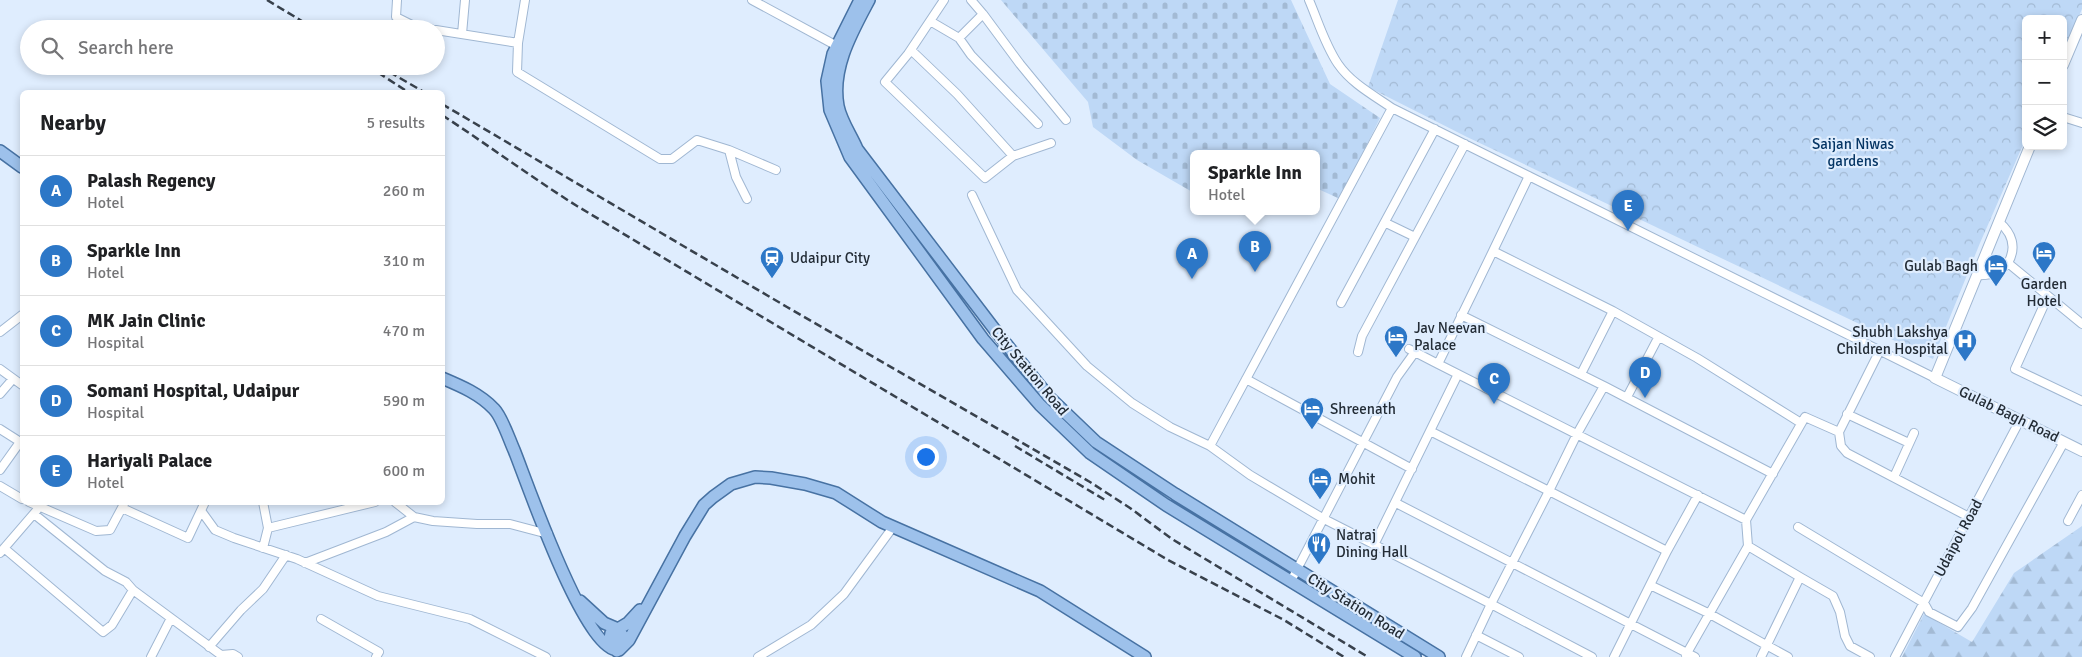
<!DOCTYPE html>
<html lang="en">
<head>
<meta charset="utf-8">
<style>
  :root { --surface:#fff; --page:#f2f2f2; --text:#202124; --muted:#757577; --line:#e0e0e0; --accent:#2c77c7 }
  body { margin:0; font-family:Signika,sans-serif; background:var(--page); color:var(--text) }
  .controls { position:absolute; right:15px; top:15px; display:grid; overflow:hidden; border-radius:8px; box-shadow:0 2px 8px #0003 }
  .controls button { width:45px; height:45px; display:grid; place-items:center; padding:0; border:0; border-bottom:1px solid var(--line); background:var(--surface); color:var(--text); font:25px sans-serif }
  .you { position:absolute; left:925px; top:456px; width:18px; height:18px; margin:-12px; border:4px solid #fff; border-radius:50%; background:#1a73e8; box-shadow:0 0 0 8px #1a73e833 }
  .badge { display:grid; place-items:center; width:32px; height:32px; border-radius:50%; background:var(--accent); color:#fff; font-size:16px; font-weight:700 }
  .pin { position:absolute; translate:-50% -41px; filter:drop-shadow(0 1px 2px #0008) }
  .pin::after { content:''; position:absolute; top:26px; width:18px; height:15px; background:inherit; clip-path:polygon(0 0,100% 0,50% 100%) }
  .popup { position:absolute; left:1190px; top:150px; width:130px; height:65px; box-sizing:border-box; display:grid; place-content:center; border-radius:8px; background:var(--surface); filter:drop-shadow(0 1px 4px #0005); font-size:16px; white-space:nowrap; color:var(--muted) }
  .popup b { font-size:19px; color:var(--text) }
  .popup::after { content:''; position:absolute; left:50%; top:100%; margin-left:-10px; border:10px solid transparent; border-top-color:var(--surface) }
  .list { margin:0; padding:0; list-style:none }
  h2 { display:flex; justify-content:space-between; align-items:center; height:65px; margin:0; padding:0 20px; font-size:21px }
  h2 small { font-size:16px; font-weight:400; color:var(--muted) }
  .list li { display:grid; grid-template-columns:32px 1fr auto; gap:15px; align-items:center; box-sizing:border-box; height:70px; padding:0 20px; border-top:1px solid var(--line) }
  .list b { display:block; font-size:19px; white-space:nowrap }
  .list p { margin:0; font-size:16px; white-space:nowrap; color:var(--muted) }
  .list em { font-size:16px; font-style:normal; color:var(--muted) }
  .icon { flex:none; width:28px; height:28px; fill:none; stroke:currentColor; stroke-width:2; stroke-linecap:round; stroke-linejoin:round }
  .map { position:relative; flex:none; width:2082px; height:657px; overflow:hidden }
  .search { position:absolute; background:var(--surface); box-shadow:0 2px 8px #0003; left:20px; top:20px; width:425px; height:55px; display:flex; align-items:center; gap:12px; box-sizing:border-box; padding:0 18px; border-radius:28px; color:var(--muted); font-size:19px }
  .panel { position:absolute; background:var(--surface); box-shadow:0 2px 8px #0003; left:20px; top:90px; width:425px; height:415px; border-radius:8px }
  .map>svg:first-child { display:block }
</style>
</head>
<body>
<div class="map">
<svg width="2082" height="657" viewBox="0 0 2082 657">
  <defs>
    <pattern id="forest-firs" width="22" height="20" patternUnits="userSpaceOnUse" patternTransform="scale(1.25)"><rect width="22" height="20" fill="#bed8f6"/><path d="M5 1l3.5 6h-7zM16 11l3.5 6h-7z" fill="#a3bad4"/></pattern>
    <pattern id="cemetery-stones" width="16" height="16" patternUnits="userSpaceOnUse" patternTransform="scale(1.25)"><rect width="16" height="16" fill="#bed8f6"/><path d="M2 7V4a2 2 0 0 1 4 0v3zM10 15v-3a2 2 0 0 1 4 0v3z" fill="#a3bad4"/></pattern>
    <pattern id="park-crowns" width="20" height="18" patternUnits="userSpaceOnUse" patternTransform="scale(1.25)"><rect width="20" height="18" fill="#bed8f6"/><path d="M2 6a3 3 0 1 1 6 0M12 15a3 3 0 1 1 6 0" fill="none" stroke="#a3bad4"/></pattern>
  </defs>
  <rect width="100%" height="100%" fill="#dfedfe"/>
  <!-- forest -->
  <path fill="url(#forest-firs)" d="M2082,526V657H1902L1924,614L1972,642L2014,573Z"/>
  <!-- cemetery -->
  <path fill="url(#cemetery-stones)" d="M1001,0H1291L1330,84L1380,118L1340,199L1316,188V153H1194V193L1137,160L1093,127L1088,102Z"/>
  <!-- park -->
  <path fill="url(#park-crowns)" d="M1398,0H2082V9L2063,52V19H2026V138L1980,243L1933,359L1467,137L1368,87Z"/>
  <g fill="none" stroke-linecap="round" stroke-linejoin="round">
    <!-- minor casing -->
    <g stroke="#a0b7d2" stroke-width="10">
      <path id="minor" d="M397,0L396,17L414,26L431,29
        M752,0L837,46
        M944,0L908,54L885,82L985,178L1013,156L1051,143
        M971,0L983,14L959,38L971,55L1038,124
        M1309,0C1318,21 1325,45 1338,64C1351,83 1373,95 1392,108L1935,378
        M983,14L1020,64L1066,120
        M930,21L959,38
        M436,30L518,43L517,72L660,159H672L697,140L729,150
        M462,34L465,0
        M518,43L525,0
        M911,50L957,94L1013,156
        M2063,117L2082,123
        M1529,176L1493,251L1613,311L1581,374
        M972,195L1017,290L1087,366L1132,403L1170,427L1210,446L1250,475L1324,519L1491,604L1549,491L1667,551L1614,657
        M747,199L736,177L729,150L776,170
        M1999,222C2012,233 2017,247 2008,263L2082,324
        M1386,223L1415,237
        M1493,251L1438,364L1746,520L1748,546L1687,653L1695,657
        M1977,275C1990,276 2000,273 2008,263
        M2048,296L2015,369L2082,401
        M1341,303L1435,129
        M1613,311L1697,358L1801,423
        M0,332L22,315
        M1409,349L1438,364
        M1358,352L1362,336L1465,144
        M0,369L22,385
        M1246,379L1412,469
        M1604,386L1773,474
        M0,394L12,380
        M1627,397L1658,338
        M1847,414L1909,443
        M0,429L22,443
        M1430,431L1549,491L1577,434L1604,386L1461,315
        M1839,432L1841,446L1847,453L1969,517
        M1210,446L1392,108
        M0,470L20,442
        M1894,477L1914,433
        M0,486L22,499
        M29,502L96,531L110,530L125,502
        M395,502L414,517L433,521L477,524H510L548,534
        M1396,503L1687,653L1686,655
        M122,508L188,538L205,502
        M202,512L215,530L234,538L297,559L378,596L470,619L546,657
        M34,514L105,571L126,582L133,590L221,655L233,654L238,657
        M1746,520L1805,417L1839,432L1880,350
        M2068,521L2082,495
        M1798,527L1924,603L1929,612L1958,627L1972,608L2064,442
        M268,528L375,502
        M1374,545L1458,374
        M1748,546L1800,577L1761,657
        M4,548L103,632L112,625L133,590
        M263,548L268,528L263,502
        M1667,551L1698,495
        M0,553L37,510
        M305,563L386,532L414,517
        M1800,577L1833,596L1840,612L1845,636L1850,646L1870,657
        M1291,581L1397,377L1415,352
        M1650,585L1708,613L1788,657
        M321,619L379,652L376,657
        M1476,635L1519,657
        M209,647L241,610L263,589L286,555
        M151,657L171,618
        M758,657L811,625L844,594L893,527
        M1466,657L1491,604L1592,657
        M1895,657L2020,420"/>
    </g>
    <!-- secondary casing -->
    <g stroke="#a0b7d2" stroke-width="12">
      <path id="secondary" d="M2063,65L2082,20
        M2030,146L1935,378L2082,451"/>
    </g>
    <!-- primary casing -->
    <g stroke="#4772a3" stroke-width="14">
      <path id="primary" d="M860,0L833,54L827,81L830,110L850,157L983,339L1040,405L1090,453L1166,505L1415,657
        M869,0C852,32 831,68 838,106C841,121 851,135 857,149L995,330L1049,397L1096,442L1175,494L1439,657
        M0,151L22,167
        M442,378C461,386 480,394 494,409C502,417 509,439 514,450C527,482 585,653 619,650L629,640L685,536L704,505L713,497L731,484L755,477L771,478L805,484L836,493L882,522L1040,591L1145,657
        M580,601L604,623L618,629L628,623L640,610
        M618,629L622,635L617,651C610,647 609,641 611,633Z"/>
    </g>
    <!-- minor -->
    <use href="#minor" stroke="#fff" stroke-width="8"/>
    <!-- secondary -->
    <use href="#secondary" stroke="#fff" stroke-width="10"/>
    <!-- primary -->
    <use href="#primary" stroke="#9dc1eb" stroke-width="11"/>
    <!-- rail -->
    <path stroke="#38414c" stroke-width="2.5" stroke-dasharray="8 4" stroke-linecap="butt" d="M267,0L315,29
      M368,66L408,92
      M379,66L424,92
      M442,104L787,307L1090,482L1130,508L1172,539L1368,657
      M442,115C488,145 531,177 577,206L1168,560L1284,620L1344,657
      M1015,446L1105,500"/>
  </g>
  <!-- icons -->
  <defs>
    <g id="hotel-pin" transform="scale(1.25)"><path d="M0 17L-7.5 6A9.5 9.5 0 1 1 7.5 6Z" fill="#2c77c7" stroke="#dfedfe"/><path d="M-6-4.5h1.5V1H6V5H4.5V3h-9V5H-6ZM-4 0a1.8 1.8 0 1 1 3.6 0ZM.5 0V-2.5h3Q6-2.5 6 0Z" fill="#fff"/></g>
    <g id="station-pin" transform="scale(1.25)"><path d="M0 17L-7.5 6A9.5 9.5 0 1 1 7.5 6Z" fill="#2c77c7" stroke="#dfedfe"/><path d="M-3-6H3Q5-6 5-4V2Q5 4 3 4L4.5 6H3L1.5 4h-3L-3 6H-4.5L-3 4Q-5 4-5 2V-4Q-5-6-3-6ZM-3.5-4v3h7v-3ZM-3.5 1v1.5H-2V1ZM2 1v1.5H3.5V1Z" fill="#fff"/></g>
    <g id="hospital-pin" transform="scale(1.25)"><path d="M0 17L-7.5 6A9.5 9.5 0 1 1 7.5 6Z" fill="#2c77c7" stroke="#dfedfe"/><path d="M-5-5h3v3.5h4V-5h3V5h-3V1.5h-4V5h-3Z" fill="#fff"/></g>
    <g id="restaurant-pin" transform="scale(1.25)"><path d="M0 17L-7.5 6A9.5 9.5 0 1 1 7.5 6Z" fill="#2c77c7" stroke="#dfedfe"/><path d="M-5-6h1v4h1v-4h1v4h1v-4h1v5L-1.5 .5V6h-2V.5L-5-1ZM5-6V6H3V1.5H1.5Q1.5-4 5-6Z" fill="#fff"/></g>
  </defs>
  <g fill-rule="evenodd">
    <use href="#hotel-pin" x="2044" y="253"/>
    <use href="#station-pin" x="772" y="258"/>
    <use href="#hotel-pin" x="1996" y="266"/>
    <use href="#hotel-pin" x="1396" y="337"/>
    <use href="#hospital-pin" x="1965" y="341"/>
    <use href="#hotel-pin" x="1312" y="409"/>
    <use href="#hotel-pin" x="1320" y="479"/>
    <use href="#restaurant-pin" x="1319" y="544"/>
  </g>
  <g text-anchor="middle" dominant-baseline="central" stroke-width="4.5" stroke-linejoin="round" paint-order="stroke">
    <!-- park labels -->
    <g font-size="15" fill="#063665" stroke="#dfedfe">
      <text x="1853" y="144">Saijan Niwas<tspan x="1853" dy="17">gardens</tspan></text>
    </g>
    <!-- poi labels -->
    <g font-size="15" fill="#232c36" stroke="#dfedfe" text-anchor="start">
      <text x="790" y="258">Udaipur City</text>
      <text x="1978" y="266" text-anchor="end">Gulab Bagh</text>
      <text x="2044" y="284" text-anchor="middle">Garden<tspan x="2044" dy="17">Hotel</tspan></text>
      <text x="1414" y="328">Jav Neevan<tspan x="1414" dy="17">Palace</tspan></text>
      <text x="1948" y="332" text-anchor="end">Shubh Lakshya<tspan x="1948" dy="17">Children Hospital</tspan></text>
      <text x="1330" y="409">Shreenath</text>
      <text x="1338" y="479">Mohit</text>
      <text x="1336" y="535">Natraj<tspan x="1336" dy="17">Dining Hall</tspan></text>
    </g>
    <!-- street labels -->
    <g font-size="15" fill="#232c36" stroke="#dfedfe">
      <text transform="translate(1030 371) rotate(50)">City Station Road</text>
      <text transform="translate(2009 414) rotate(26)">Gulab Bagh Road</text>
      <text transform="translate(1958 538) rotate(-62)">Udaipol Road</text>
      <text transform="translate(1356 606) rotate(32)">City Station Road</text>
    </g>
  </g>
</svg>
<div class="controls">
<button>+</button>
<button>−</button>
<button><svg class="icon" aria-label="layers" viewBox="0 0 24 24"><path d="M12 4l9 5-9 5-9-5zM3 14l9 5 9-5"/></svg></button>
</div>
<div class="you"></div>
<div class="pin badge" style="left:1192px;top:279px">A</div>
<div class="pin badge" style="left:1255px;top:272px">B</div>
<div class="popup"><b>Sparkle Inn</b>Hotel</div>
<div class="pin badge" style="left:1494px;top:404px">C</div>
<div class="pin badge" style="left:1645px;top:398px">D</div>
<div class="pin badge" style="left:1628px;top:231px">E</div>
<div class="search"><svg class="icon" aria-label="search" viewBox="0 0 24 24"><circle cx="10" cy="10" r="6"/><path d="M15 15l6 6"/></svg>Search here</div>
<section class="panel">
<h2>Nearby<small>5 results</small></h2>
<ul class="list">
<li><span class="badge">A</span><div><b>Palash Regency</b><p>Hotel</p></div><em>260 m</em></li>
<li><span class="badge">B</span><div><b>Sparkle Inn</b><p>Hotel</p></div><em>310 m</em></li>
<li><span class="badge">C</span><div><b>MK Jain Clinic</b><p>Hospital</p></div><em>470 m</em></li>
<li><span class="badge">D</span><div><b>Somani Hospital, Udaipur</b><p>Hospital</p></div><em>590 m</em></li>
<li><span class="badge">E</span><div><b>Hariyali Palace</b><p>Hotel</p></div><em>600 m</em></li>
</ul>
</section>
</div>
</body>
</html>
